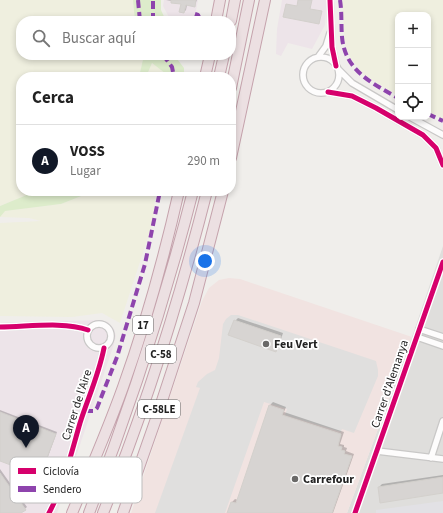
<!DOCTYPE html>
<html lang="es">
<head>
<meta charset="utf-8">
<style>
  :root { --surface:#fff; --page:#f2f2f2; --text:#222; --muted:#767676; --line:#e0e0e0; --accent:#111827 }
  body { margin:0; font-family:"Source Sans 3",sans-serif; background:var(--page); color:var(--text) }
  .controls { position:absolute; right:12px; top:12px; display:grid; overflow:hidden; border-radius:8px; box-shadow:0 2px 6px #0003 }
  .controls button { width:36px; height:36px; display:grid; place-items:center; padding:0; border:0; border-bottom:1px solid var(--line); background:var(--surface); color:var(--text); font:20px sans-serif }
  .you { position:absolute; left:205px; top:261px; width:14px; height:14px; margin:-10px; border:3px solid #fff; border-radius:50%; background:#1a73e8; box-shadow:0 0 0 6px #1a73e833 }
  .badge { display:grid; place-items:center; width:26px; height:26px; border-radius:50%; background:var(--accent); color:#fff; font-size:13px; font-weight:700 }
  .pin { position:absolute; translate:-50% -33px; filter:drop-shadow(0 1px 2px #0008) }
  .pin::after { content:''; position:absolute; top:21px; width:14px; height:12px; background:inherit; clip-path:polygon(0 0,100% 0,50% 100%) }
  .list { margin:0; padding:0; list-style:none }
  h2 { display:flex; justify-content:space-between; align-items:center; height:52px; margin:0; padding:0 16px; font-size:17px }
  h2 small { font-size:13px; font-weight:400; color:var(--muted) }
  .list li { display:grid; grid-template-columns:26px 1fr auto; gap:12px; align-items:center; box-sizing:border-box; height:72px; padding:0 16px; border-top:1px solid var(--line) }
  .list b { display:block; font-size:15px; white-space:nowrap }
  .list p { margin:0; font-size:13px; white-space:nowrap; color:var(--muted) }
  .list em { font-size:13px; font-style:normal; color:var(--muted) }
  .icon { flex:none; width:22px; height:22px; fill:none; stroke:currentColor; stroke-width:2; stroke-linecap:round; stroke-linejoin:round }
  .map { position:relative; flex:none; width:443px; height:513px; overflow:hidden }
  .search { position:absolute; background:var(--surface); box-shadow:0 2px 6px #0003; left:16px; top:16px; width:220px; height:44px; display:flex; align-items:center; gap:10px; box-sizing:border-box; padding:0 14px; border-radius:16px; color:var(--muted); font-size:15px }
  .panel { position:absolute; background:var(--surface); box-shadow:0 2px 6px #0003; left:16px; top:72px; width:220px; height:124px; border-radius:16px }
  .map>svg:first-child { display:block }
</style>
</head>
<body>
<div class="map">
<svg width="443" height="513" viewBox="0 0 443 513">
  <rect width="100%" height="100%" fill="#f0eeeb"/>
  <!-- residential -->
  <path fill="#dfdedc" d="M443,246V513H347L412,337Z"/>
  <!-- commercial -->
  <path fill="#f1e3e1" d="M229,278L240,279L412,337L347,513H131L202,301L209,288L219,280Z"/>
  <!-- industrial -->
  <path fill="#ede4e9" d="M164,0H198L194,21H171L163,6Z
    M282,0H326V10L325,25L312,49L288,43L281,56L276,54L277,29Z
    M101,320L108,322L114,329L116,336L114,344L57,513H0V323Z"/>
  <!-- farmland -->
  <path fill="#efefdf" d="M0,0H133L135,21H21V55H144L139,77H21V191H30L29,194L0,206Z
    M342,0H443V119L428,112V15H398V96L363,74L350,57L345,44Z
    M152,63L170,77H146Z
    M94,191H158L155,197L153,222L120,323L102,313L72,317L0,316V223L41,221L29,218L0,217L4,211L61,204Z"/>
  <!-- grass -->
  <path fill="#ddeccb" d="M133,0H161V10L166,21H135Z
    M144,55H174L184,68V77H170L152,63L146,77H139Z
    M30,191H94L61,204L5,211L0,217V206L29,194Z"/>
  <!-- parking -->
  <path fill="#e0dfde" d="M231,315H238L376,361L378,370V376L354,433L342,429L341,432L285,415L287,409L264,402L225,513H155L200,388L196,387L198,382L207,374L215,370L219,358L223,324L226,319Z"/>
  <!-- plaza -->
  <path fill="#e2e1e5" d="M443,501V513H376V510Z"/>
  <!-- shadow -->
  <path fill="#0003" d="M166,0H197L194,6L187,5L186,10L184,12L182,3Z
    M238,318L283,333L278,348L275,351L235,321Z
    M273,402L286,407L284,412L344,432L340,444L344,445V447L347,448L346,451L354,454L333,513H229L232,502L235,499L238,500L270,405Z
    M0,410L57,432L42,473L40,475L0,460Z
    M0,469L27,507L20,513H0Z
    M443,475V492L379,487L382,484Z"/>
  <!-- building -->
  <path fill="#d7d4d2" stroke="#d3d0cc" d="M171,0H196L195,7L186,5L184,13L179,12L181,4L171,3Z
    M298,0H312L310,9L322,11L319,24L283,17L286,4L297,6Z
    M234,320L281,336L276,352L228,335Z
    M269,405L284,410L282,415L341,434L338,446L342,447L341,450L345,451L344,454L352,456L332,513H227L231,502L236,503Z
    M0,412L56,434L40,476L0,461Z
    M0,473L26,510L21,513H0Z
    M443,477V493L380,503L378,487Z"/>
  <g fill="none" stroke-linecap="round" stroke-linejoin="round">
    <!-- minor casing -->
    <g stroke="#c9c8c7" stroke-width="8">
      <path id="minor" d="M330,0L332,47L336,65
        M303 75a18 18 0 1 1 36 0a18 18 0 1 1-36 0Z
        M318,57L326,46L330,33
        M339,70L352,83L398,110
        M328,92L352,96L376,108L423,135L436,148L443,165
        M410,117L443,135
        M87 336a12 12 0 1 1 24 0a12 12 0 1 1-24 0Z
        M0,327C27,327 63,321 88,330
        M419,329L443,337
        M417,337L443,346
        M377,451L443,459
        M431,458L443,421
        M49,513C64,485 71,454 80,423C88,398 99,374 104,348
        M355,513L443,262"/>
    </g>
    <!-- motorway casing -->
    <g stroke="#c5a2ac" stroke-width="12">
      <path id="motorway" d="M216,21L220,0
        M231,21L235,0
        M205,77L210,55
        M219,77L224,55
        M231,88L249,0
        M231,158L265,0
        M72,513C90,471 108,429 123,387C146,323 164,257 179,191
        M89,513C130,408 165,301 193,191
        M103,513C146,408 179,301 207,191
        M123,513L157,416L194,303L223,191"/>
    </g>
    <!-- minor -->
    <use href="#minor" stroke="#fdfcfc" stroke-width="5.5"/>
    <!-- motorway -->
    <use href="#motorway" stroke="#ece0e2" stroke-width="10"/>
    <!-- quiet -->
    <path stroke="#8e44ad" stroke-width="4" stroke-dasharray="8 4" stroke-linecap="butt" d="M138,0L140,21
      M340,0C342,12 341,25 342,37C345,71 372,83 398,98
      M195,14L198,15L201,21
      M153,21V0
      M163,55L172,67L174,77
      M428,114L443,121
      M85,411H94L97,408L117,357L145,264L160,191"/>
    <!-- cycleway casing -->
    <g stroke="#fff" stroke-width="8">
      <path id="cycleway" d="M330,0L332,47L336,66
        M328,92L352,96L376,108L423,135L436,148L443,165
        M0,327C27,327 63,321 88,330
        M49,513C64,485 71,454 80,423C88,398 99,374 104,348
        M355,513L443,262"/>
    </g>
    <!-- cycleway -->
    <use href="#cycleway" stroke="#d6006c" stroke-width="5"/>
  </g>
  <!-- markers -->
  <g fill="#6a6968" stroke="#fff" stroke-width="1.5">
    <circle cx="266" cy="344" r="4"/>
    <circle cx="295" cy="479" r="4"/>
  </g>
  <g text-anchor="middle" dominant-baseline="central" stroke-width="3.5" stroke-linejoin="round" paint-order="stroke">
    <!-- shield labels -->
    <g fill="#fff" stroke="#646464" stroke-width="1">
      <rect x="133" y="316" width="20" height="18" rx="3"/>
      <rect x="146" y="345" width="30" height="18" rx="3"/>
      <rect x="138" y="400" width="42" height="18" rx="3"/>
    </g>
    <g font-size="11" font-weight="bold" fill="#222">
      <text x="143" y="325">17</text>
      <text x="161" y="354">C-58</text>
      <text x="159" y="409">C-58LE</text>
    </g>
    <!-- poi labels -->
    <g font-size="12" font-weight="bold" fill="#222" stroke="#fff" text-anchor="start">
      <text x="274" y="344">Feu Vert</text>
      <text x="303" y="479">Carrefour</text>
    </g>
    <!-- street labels -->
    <g font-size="12" fill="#222" stroke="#fff">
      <text transform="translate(390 384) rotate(-71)">Carrer d'Alemanya</text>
      <text transform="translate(77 405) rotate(-72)">Carrer de l'Aire</text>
    </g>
  </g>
  <!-- legend -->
  <rect x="10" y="457" width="132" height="46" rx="6" fill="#fff" stroke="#bdbdbd" stroke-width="1"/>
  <rect x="18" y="468" width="18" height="6" fill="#d6006c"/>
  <rect x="18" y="486" width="18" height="6" fill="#8e44ad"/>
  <g font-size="11" fill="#222">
    <text x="43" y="475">Ciclovía</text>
    <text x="43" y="493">Sendero</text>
  </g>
</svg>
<div class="controls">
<button>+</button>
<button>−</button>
<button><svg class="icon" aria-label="locate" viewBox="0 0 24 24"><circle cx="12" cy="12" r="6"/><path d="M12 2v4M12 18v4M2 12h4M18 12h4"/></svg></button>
</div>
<div class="you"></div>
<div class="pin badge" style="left:26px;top:448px">A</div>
<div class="search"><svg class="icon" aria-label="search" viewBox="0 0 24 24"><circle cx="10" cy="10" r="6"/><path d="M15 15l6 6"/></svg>Buscar aquí</div>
<section class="panel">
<h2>Cerca<small></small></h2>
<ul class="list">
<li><span class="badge">A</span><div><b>VOSS</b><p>Lugar</p></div><em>290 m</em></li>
</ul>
</section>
</div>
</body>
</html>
